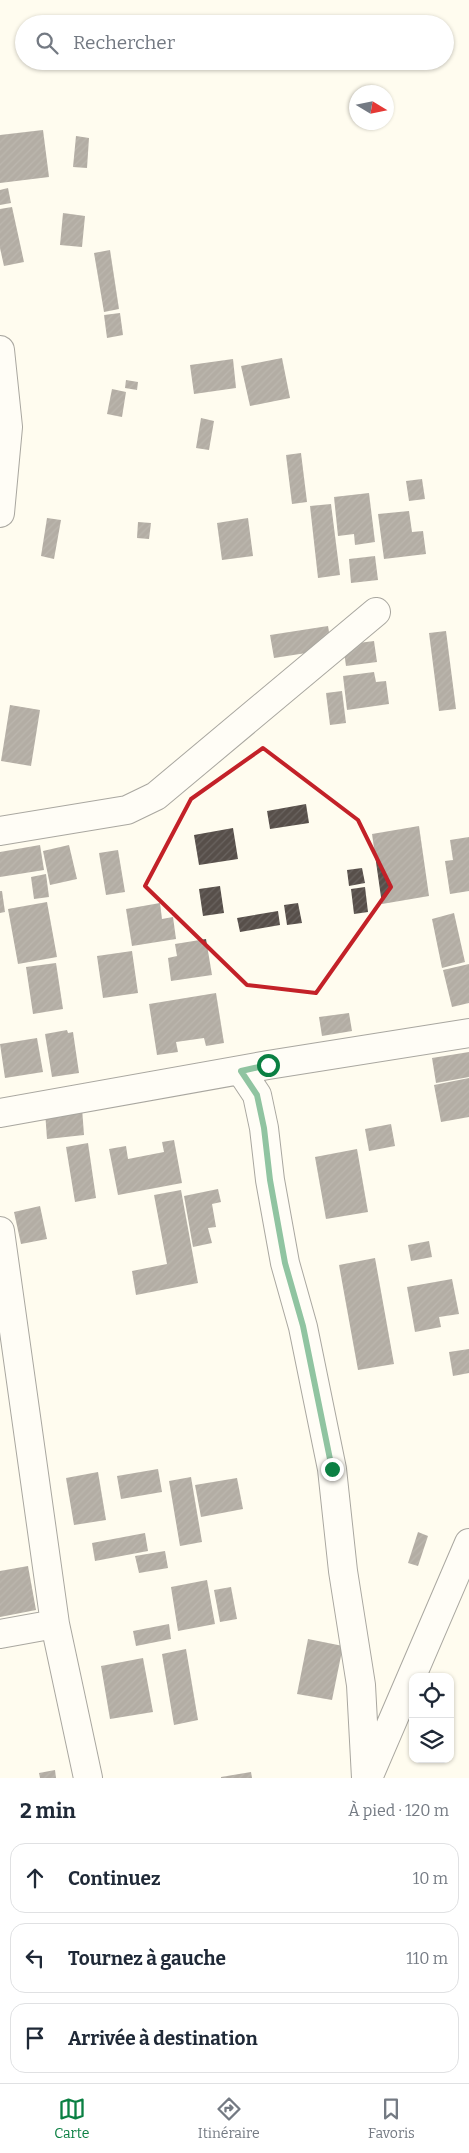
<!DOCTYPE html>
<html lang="fr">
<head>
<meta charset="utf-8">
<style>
  :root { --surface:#fff; --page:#f2f2f3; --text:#1f2937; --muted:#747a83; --line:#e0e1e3; --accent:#0b8043 }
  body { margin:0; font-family:Bitter,serif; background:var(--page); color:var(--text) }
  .controls { position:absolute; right:15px; bottom:15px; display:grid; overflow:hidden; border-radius:10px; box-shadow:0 1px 4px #0004 }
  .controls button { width:45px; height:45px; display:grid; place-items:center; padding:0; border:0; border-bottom:1px solid var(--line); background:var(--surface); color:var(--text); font:25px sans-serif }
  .compass { position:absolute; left:349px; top:85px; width:45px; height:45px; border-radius:50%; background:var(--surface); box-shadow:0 1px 4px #0004; rotate:100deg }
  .stop { position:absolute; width:15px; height:15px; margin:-11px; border:4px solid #0b8043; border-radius:50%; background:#fff }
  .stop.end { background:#0b8043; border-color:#fff; box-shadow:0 1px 5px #0008 }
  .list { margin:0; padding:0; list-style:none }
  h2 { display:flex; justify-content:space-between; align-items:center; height:65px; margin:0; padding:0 20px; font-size:21px }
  h2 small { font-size:16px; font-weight:400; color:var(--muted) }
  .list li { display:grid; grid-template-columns:32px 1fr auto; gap:15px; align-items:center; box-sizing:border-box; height:70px; margin:0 10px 10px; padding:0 10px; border:1px solid var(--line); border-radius:15px }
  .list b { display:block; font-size:19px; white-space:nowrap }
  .list em { font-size:16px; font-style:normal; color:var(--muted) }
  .icon { flex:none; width:28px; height:28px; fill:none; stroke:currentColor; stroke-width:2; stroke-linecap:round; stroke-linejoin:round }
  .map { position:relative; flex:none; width:469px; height:1778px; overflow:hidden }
  .search { position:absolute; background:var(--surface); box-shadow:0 1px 4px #0004; left:15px; right:15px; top:15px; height:55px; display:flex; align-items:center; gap:12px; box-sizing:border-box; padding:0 18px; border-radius:28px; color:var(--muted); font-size:19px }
  .sheet { height:305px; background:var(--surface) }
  nav { display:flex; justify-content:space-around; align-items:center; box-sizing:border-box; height:70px; border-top:1px solid var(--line); background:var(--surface); font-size:14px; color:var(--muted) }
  nav a { display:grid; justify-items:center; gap:2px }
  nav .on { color:var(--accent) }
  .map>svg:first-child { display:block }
</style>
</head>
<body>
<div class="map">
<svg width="469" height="1778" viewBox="0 0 469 1778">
  <defs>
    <pattern id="building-hatch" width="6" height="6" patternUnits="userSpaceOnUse" patternTransform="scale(1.25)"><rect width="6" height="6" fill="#574f4a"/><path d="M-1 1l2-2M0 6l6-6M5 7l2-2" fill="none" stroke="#6a6460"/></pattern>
  </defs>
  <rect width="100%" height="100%" fill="#fffcef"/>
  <!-- building -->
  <path fill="url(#building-hatch)" d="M43,130L49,177L0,183V135Z
    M76,136L89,138L87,168L73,167Z
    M8,188L11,203L0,205V190Z
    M12,207L24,262L4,266L0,248V209Z
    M63,213L85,216L82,247L60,245Z
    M110,250L119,309L104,312L94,253Z
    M120,313L123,335L107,338L104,315Z
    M282,358L290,398L250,406L241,366Z
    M233,359L236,388L194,394L190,365Z
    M126,380L138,382L137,390L125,388Z
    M112,389L126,392L122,417L107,414Z
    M201,418L214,421L209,450L196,448Z
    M301,453L307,502L292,504L286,455Z
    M422,479L425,499L409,501L406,481Z
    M369,493L375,542L355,545L354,534L338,536L334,497Z
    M331,504L340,575L318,578L310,506Z
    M409,511L412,532L423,531L426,554L384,559L378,514Z
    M47,518L61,520L54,559L41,556Z
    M248,518L253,556L222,560L217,523Z
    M138,522L151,523L149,539L137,538Z
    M375,556L378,580L351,583L349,559Z
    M328,626L332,649L274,658L270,635Z
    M446,631L456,709L439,711L429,633Z
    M374,641L377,662L346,666L343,645Z
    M374,672L376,682L386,681L389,704L347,710L343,676Z
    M342,691L346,723L330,725L326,693Z
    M10,705L40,710L31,766L1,761Z
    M306,804L309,823L270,829L267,811Z
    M419,826L429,896L382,904L372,834Z
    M233,828L238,859L199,865L194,835Z
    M469,837V891L450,894L445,861L453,860L450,840Z
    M40,845L44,870L0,877V852Z
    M69,845L77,879L50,885L43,851Z
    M118,850L125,892L106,895L99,853Z
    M362,868L365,883L349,886L347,870Z
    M46,874L49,897L34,899L31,877Z
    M220,886L224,913L203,916L199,889Z
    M365,887L368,912L354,914L351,889Z
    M0,891H2L5,912L0,913Z
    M47,902L57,957L18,964L8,909Z
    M160,903L162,919L173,917L176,939L132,946L126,909Z
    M298,903L302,923L287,925L284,905Z
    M278,911L280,925L240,932L237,918Z
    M454,913L465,962L442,968L432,919Z
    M206,939L212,975L171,981L168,958L177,956L175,944Z
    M132,951L138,993L103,998L97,956Z
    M56,963L63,1009L33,1014L26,967Z
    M469,964V1003L452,1007L443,970Z
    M216,993L224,1043L206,1046L204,1038L176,1042L178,1052L157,1055L149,1004Z
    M349,1013L352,1031L322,1036L319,1017Z
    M67,1030L68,1033L73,1032L79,1073L52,1077L45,1034Z
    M37,1038L43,1072L5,1078L0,1044Z
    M469,1052V1077L436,1083L432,1058Z
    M469,1078V1117L441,1122L434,1085Z
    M82,1108L84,1135L47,1139L45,1111Z
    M391,1124L395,1146L369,1151L365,1129Z
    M174,1140L182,1183L118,1195L109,1149L126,1146L128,1159L164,1152L162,1142Z
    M88,1143L96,1198L75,1202L66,1147Z
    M357,1149L368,1212L326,1219L315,1157Z
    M218,1189L221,1202L212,1204L216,1227L208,1228L212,1243L193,1247L184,1196Z
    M181,1190L198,1283L136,1295L132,1271L167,1264L154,1195Z
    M40,1206L47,1239L21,1244L14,1212Z
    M429,1241L432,1257L411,1261L408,1245Z
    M375,1258L394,1364L358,1370L339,1265Z
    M452,1279L459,1314L439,1317L441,1327L415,1332L407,1287Z
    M469,1349V1373L453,1376L449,1352Z
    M158,1469L162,1492L121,1499L117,1476Z
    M98,1472L106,1520L74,1525L66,1478Z
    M191,1477L202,1542L180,1546L169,1481Z
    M237,1478L243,1509L201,1517L195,1485Z
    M418,1532L428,1536L418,1566L408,1563Z
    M145,1533L148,1551L95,1561L92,1543Z
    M165,1551L168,1568L139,1573L135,1556Z
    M28,1566L36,1610L0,1617V1571Z
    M207,1580L215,1624L178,1631L171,1587Z
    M231,1587L237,1619L220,1622L214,1590Z
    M169,1624L171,1639L136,1646L133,1631Z
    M308,1639L343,1646L332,1700L297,1694Z
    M186,1649L198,1720L174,1725L162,1654Z
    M143,1658L153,1712L110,1719L101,1666Z
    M55,1770L56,1778H40L39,1773Z
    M251,1772L252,1778H221V1777Z"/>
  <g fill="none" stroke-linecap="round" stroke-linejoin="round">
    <!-- minor casing -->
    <g stroke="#414141" stroke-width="30">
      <path id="minor" d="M0,350L8,427L0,513
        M0,831L127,810L156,796L376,612
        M241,1071L257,1095L264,1128L270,1180L285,1263L303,1327L332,1469L343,1571L361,1685L366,1778
        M0,1113L268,1065L469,1033
        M0,1231L55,1624L88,1778
        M0,1634L55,1624
        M368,1778L469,1543"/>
    </g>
    <!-- minor -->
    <use href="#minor" stroke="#fff" stroke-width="28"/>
  </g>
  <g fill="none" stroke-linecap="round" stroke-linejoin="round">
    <!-- route -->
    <path stroke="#0b8043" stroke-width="6" d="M268,1065L241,1071L257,1095L264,1128L270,1180L285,1263L303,1326L332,1469"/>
  </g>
  <!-- marked area -->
  <path d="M0 0H469V1778H0ZM263,748L358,820L391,887L316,993L247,985L145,886L191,799Z" fill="#fffcef" fill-opacity=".55" fill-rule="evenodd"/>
  <path fill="none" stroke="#c32128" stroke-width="4" stroke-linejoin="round" d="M263,748L358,820L391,887L316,993L247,985L145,886L191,799Z"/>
</svg>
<div class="controls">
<button><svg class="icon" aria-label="locate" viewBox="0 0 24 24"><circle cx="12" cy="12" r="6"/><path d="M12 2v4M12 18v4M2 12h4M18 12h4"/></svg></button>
<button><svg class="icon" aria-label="layers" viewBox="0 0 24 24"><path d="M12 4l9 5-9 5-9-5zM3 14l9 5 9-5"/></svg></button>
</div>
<svg class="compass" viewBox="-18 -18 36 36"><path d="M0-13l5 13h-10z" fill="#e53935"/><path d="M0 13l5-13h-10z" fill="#747a83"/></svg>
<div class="stop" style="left:268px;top:1065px"></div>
<div class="stop end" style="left:332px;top:1469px"></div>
<div class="search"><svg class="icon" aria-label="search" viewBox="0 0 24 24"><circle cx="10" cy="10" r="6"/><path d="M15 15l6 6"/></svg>Rechercher</div>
</div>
<section class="sheet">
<h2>2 min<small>À pied · 120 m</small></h2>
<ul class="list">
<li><svg class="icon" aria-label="ahead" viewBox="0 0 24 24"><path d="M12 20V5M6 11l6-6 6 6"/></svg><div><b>Continuez</b></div><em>10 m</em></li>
<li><svg class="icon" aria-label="left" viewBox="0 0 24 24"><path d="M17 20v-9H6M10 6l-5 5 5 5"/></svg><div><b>Tournez à gauche</b></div><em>110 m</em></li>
<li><svg class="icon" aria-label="arrive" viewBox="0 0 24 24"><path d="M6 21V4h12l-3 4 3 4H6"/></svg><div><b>Arrivée à destination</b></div></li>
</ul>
</section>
<nav>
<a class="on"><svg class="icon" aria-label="map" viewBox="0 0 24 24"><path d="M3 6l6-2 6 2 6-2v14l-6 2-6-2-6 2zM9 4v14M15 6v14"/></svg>Carte</a>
<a><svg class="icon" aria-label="directions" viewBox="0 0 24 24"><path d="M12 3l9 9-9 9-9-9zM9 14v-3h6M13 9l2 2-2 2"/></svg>Itinéraire</a>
<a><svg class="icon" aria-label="saved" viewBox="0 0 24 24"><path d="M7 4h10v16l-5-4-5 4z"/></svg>Favoris</a>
</nav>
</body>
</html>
